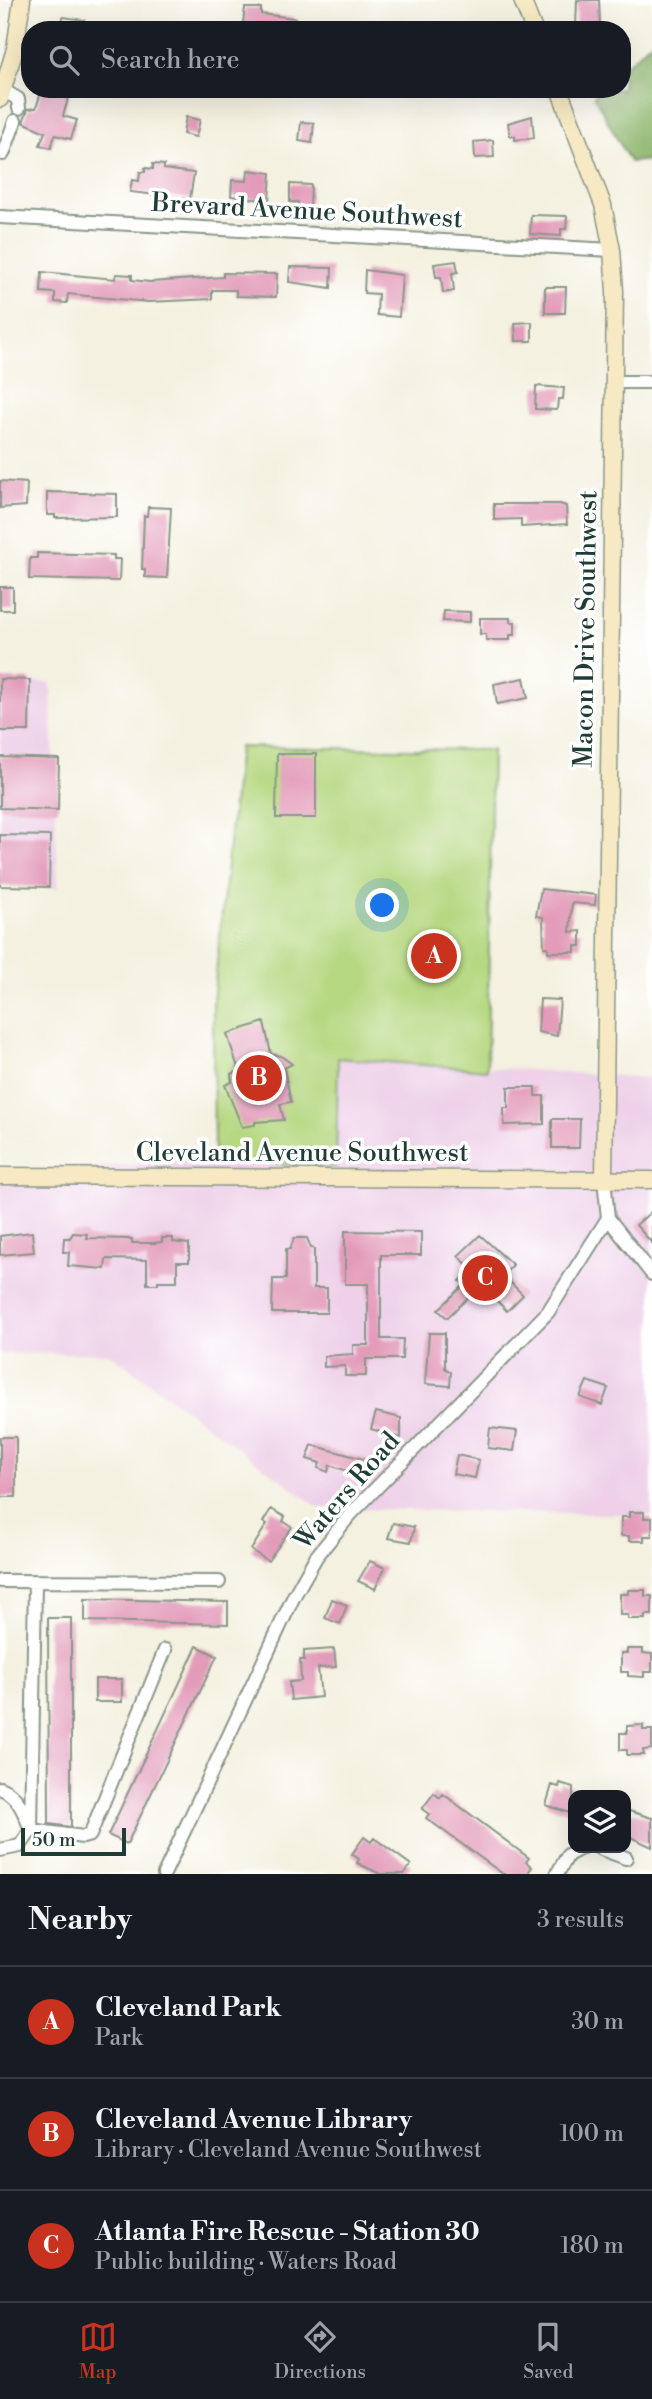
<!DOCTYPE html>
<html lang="en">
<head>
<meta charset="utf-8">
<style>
  :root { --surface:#171b24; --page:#20242c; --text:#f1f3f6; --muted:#9ea1a6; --line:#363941; --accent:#c8321e }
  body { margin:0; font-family:"Libre Bodoni",serif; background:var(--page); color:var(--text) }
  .controls { position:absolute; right:21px; bottom:21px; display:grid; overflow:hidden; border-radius:14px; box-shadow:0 7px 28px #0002 }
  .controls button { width:63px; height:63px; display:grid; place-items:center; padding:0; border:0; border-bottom:2px solid var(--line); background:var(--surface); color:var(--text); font:35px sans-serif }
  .scale { position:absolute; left:21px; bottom:18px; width:105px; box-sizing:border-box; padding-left:7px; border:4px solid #1f3d34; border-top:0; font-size:19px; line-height:24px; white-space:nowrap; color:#1f3d34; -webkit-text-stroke:5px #fff; paint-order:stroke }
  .you { position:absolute; left:383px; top:906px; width:24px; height:24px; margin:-18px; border:5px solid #fff; border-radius:50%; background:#1a73e8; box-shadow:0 0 0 10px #1a73e833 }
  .badge { display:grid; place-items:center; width:46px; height:46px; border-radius:50%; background:var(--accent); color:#fff; font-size:23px; font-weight:700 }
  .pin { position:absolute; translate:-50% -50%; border:4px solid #fff; box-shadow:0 2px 7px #0006 }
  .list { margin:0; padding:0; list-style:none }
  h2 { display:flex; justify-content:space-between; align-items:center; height:91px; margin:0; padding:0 28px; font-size:30px }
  h2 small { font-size:23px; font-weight:400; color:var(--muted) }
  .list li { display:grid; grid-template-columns:46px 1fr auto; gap:21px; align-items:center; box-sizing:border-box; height:112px; padding:0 28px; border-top:2px solid var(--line) }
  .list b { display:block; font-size:26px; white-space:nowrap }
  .list p { margin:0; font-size:23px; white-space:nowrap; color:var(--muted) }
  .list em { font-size:23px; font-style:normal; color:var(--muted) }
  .icon { flex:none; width:38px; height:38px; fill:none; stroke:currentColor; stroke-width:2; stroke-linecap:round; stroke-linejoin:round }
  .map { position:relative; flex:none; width:652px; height:1874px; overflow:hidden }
  .search { position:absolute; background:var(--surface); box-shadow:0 7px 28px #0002; left:21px; right:21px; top:21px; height:77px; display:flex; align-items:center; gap:18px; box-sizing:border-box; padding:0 24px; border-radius:28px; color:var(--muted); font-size:26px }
  .sheet { height:427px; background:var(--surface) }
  nav { display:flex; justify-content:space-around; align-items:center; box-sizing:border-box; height:98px; border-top:2px solid var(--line); background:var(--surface); font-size:19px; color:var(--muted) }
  nav a { display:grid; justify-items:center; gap:4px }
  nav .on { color:var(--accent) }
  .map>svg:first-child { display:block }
</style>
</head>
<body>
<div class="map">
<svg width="652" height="1874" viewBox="0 0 652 1874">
  <rect width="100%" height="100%" fill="#fff"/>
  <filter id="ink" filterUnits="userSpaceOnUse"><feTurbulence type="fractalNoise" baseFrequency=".0143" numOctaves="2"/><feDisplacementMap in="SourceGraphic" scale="14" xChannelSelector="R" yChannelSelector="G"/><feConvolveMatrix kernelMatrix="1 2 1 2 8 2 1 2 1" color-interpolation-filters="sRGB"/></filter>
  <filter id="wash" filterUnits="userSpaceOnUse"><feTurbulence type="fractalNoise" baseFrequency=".00686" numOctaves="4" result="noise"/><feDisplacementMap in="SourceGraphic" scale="28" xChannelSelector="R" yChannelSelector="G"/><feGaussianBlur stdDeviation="1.57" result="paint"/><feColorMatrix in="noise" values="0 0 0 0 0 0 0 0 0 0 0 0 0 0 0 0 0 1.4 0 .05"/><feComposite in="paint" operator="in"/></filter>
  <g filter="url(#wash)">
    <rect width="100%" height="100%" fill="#f4f1e0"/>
    <!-- built -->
    <path fill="#eed0e8" d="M0,682L51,683L58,888L0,885Z
      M338,1058L652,1078V1515L319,1508L109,1353L0,1354V1171L214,1161L336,1167Z"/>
    <!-- green -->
    <path fill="#b6d881" stroke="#6a8a5a" stroke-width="2" d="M239,747L492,750L487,1070L338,1058L336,1167L214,1161L213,1002Z"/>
    <!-- forest -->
    <path fill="#90b86f" stroke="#587a52" stroke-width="2" d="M652,41V160L630,162L594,96L601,89H622V69Z"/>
    <g id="blocks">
      <!-- building -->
      <path fill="#e39bba" d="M577,0H599L600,26H576Z
        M245,8H261V14L295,18L293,30H242Z
        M63,17L84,20L82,30H61Z
        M42,89H71L63,116L77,120L71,139L55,135L51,148L40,145L45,132L23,122L28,109L36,108Z
        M532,116L534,138L515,140V136H510L508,123Z
        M186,117L200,120L196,137L183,134Z
        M301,122L314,123L312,143L299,141Z
        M493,140L494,157L475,158L474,142Z
        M153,164L164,165V169L194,173L190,199L130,192L132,180L139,181L140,172H145V168L153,169Z
        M248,170L271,173L269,201L231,196L232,180L247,181Z
        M290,184L311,185L310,208H298V202H290Z
        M531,215L567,216L566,229H561V236L530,234Z
        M456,261L458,272L452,273L454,291L443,293L441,277H436L434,264Z
        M290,267L332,268L331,288L289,282Z
        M365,270L402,275L399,317L377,315L378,294L364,293Z
        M42,272L115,279L116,274L132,275V280L150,282L223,277V273L277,274L276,297L236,296V290H212V299L148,302L68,294L67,303L55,302V293L41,292Z
        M545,287H566L565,313H545Z
        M532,322V341H516L515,323Z
        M536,386L564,388L563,399H558L557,410L535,409Z
        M0,481L27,483L26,506L0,508Z
        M47,492L117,494V517L55,518V515H47Z
        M494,504H560L566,506L567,524L521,527V519L494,520Z
        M148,507L171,508L167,578L145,577V569H142L144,516H147Z
        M37,553L114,555V559H120L119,581L29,579L30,558H37Z
        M0,587H13V610H0Z
        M444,611L470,612V622L443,621Z
        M480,618H510V622H515V635H510V640H486V634H480Z
        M524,678L528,698L497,704L494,684Z
        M0,679L30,680L29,731H0Z
        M277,754H316V818H276Z
        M0,757L59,759L58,810L0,808Z
        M0,835L50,836L49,887L0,886Z
        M541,889L596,895L595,905L572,903L570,932L581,931V946H575V952H548V947H544L543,917L536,916Z
        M540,999L560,1000L557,1036L538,1032Z
        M264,1022L271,1054L281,1056L292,1064L284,1068L291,1102L280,1104L284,1120L255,1122V1125L242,1127L225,1085L232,1082L231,1074L239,1071L227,1034Z
        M508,1087H535V1096H544V1124L504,1125V1108H508Z
        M552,1119H580L579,1148H552Z
        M652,1211V1243L636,1225Z
        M345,1231L421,1232V1255H381V1339H403L402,1359H366V1376H345V1366L324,1367V1356L353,1354V1345H368V1284H345Z
        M32,1232L34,1252L0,1255V1236Z
        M73,1233L87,1234L86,1238L132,1239V1243H155L162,1242V1238H173V1242L189,1244V1262H177V1281H158V1284H147V1260L106,1259L105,1269L68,1266L69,1252H63L64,1238H70Z
        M480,1235L513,1265L503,1275L523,1295L507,1311L487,1291L484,1294L478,1288L447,1318L438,1310L464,1285L460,1281L472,1269L458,1256Z
        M294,1238H307L311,1248L314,1249V1288H327V1313H272L273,1279H286V1249H290Z
        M429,1333H445V1368L451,1372L450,1386L425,1384Z
        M587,1381L608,1388L602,1405L580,1397Z
        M376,1412L401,1418V1438L371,1429Z
        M490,1428L517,1431L514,1451L488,1448Z
        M0,1437H16V1497H0Z
        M312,1445L374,1462L368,1478L330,1465L328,1472L318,1468L320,1463L307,1459Z
        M457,1455L479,1460L475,1478L453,1474Z
        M271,1509L285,1517L283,1521L292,1527L268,1561L251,1550L267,1524L263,1522Z
        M629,1512H644V1518H652V1536H644V1541H629V1536H621V1517H629Z
        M393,1523L414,1527L411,1542L388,1538Z
        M370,1561L385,1568L375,1589L358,1581Z
        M628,1590H645V1596H652V1615H645V1619H628V1615H620V1594H628Z
        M85,1599L228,1602V1624L85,1621Z
        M332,1599L347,1605L340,1624L325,1618Z
        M48,1618H71V1827L49,1824Z
        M197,1646L217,1656L127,1844L108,1835Z
        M334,1649L336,1667L318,1668L321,1697L291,1700L289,1682L301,1681L300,1660H304V1651Z
        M627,1649H643V1653L652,1654V1672H644V1677L628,1676V1672H621V1653H627Z
        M95,1679H122V1702H95Z
        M643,1725V1730H652V1749L643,1750L644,1755H627V1750H620V1733H627V1726Z
        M560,1783L573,1787V1814L546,1805L552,1785L559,1787Z
        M434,1793L440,1798L443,1794L529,1858L526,1862L532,1867L527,1874H503L426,1818L429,1814L422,1809Z
        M626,1810L652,1818V1847L626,1835Z
        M364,1837L371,1842L374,1838L411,1865L404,1874H380L357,1863L359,1859L352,1854Z"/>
    </g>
  </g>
  <g filter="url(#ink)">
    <use href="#blocks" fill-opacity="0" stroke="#8a978a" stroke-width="2"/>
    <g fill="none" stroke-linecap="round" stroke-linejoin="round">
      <!-- street casing -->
      <g stroke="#8a978a" stroke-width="16">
        <path id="street" d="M3,90L18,99L19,108
          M0,153L3,154L15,121
          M0,217L612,250
          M614,382H652
          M604,1179L608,1218L652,1274
          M0,1581L219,1582
          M0,1788C19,1796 24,1812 31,1830L83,1837L90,1835L165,1650
          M599,1848L626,1858
          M0,1850L20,1846L31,1830L35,1582
          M164,1874L294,1596L316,1557L350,1515L548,1312L608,1218
          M557,1874L568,1855L581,1848"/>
      </g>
      <!-- secondary casing -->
      <g stroke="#8a978a" stroke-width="19">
        <path id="secondary" d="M522,0L534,30
          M559,89L603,205L612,250L615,291L604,1179
          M0,99L15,49L22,0
          M0,1176L652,1180"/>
      </g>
      <!-- street -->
      <use href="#street" stroke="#fff" stroke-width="12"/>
      <!-- secondary -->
      <use href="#secondary" stroke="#f6e9c3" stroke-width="16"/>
    </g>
  </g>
  <g text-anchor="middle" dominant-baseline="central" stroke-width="7" stroke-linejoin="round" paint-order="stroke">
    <!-- street labels -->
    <g font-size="26" fill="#1f3d34" stroke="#fff">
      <text transform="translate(307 211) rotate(3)">Brevard Avenue Southwest</text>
      <text transform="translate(586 629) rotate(-89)">Macon Drive Southwest</text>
      <text x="302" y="1153">Cleveland Avenue Southwest</text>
      <text transform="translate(347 1491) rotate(-49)">Waters Road</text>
    </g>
  </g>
</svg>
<div class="controls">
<button><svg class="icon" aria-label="layers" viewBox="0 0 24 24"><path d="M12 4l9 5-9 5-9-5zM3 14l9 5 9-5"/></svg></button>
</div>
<div class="scale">50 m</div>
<div class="you"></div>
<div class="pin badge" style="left:434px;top:956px">A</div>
<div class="pin badge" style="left:259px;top:1078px">B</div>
<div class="pin badge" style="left:485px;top:1278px">C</div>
<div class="search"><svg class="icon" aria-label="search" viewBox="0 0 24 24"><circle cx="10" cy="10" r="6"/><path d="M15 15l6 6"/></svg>Search here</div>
</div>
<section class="sheet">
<h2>Nearby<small>3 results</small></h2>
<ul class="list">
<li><span class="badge">A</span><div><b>Cleveland Park</b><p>Park</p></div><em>30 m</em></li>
<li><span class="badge">B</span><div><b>Cleveland Avenue Library</b><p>Library · Cleveland Avenue Southwest</p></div><em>100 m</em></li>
<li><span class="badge">C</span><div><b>Atlanta Fire Rescue - Station 30</b><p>Public building · Waters Road</p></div><em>180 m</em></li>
</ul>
</section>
<nav>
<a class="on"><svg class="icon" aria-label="map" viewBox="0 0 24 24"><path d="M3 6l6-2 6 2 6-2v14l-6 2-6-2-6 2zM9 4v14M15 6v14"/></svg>Map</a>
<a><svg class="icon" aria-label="directions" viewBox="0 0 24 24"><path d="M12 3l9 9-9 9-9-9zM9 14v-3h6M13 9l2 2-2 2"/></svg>Directions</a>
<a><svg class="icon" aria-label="saved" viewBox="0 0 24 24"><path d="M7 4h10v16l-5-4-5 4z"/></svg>Saved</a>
</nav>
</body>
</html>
